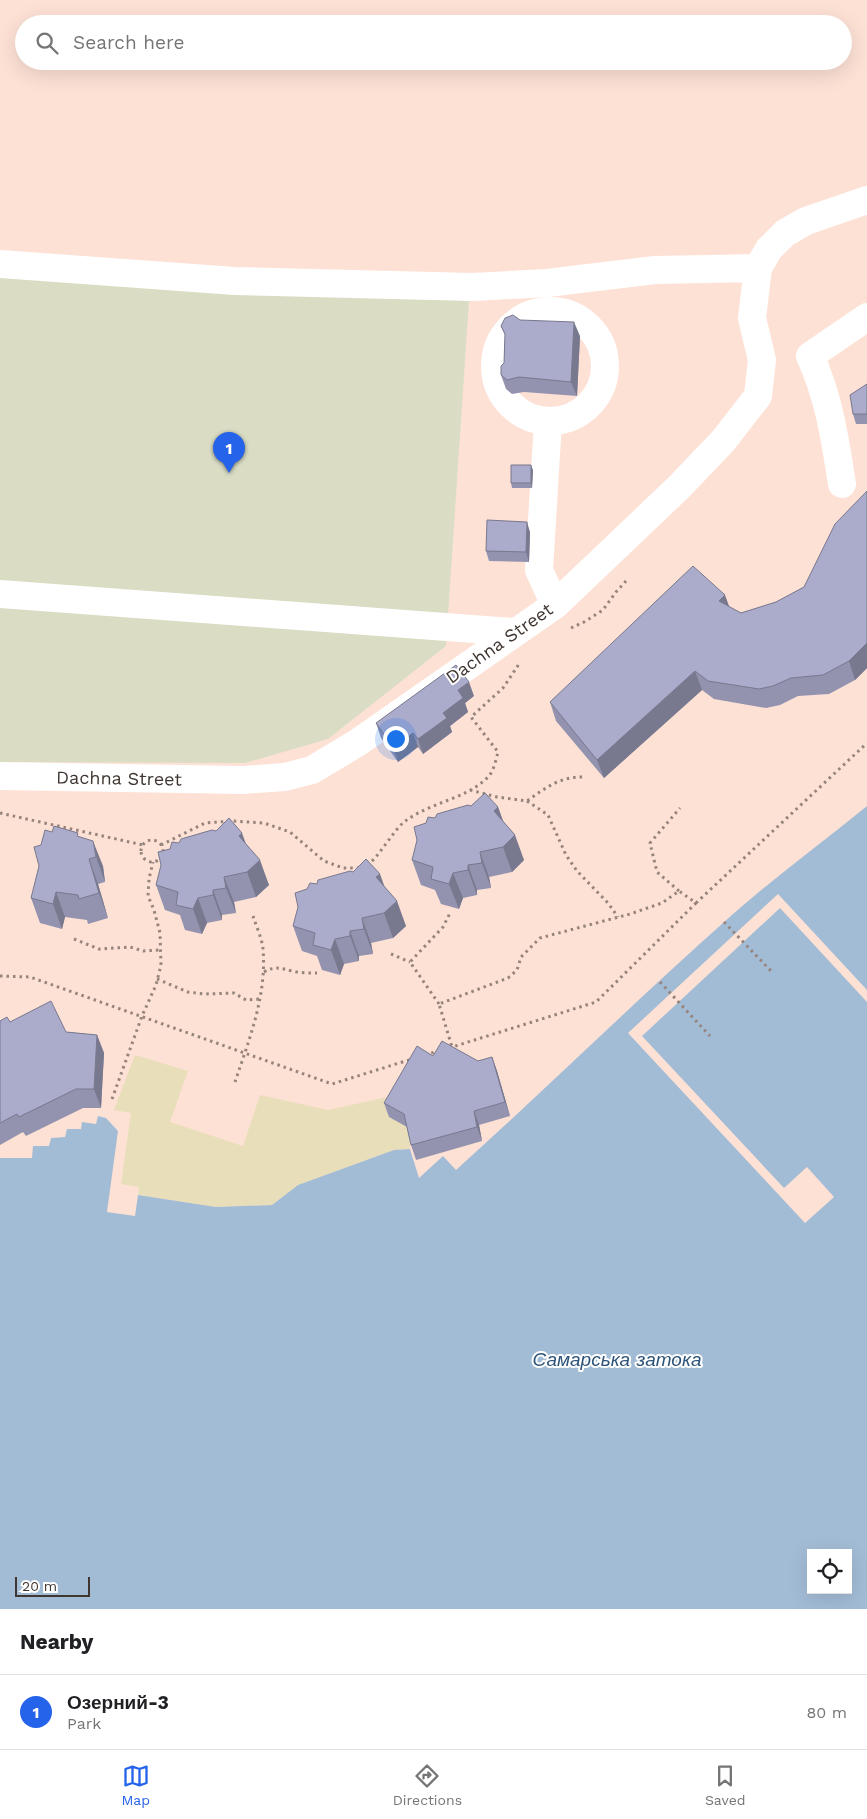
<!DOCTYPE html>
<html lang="en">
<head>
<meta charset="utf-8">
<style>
  :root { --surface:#fff; --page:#f6f6f6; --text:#202124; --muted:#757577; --line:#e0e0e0; --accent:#2563eb }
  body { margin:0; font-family:"Work Sans",sans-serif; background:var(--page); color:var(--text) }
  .controls { position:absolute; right:15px; bottom:15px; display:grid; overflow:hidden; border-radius:0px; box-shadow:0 5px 20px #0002 }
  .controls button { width:45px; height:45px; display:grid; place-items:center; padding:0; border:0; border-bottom:1px solid var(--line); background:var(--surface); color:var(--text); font:25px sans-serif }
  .scale { position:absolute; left:15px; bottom:12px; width:75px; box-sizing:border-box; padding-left:5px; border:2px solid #403631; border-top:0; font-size:14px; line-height:18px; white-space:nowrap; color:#403631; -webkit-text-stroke:4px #fff; paint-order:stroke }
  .you { position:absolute; left:395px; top:738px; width:18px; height:18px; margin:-12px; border:4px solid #fff; border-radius:50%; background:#1a73e8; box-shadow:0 0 0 8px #1a73e833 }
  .badge { display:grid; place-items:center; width:32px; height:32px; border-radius:50%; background:var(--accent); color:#fff; font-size:16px; font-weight:700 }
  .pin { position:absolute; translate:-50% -41px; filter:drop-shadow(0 1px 2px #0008) }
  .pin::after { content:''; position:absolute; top:26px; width:18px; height:15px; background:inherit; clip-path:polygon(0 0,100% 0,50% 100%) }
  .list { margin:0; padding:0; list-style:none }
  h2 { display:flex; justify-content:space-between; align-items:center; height:65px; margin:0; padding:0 20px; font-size:21px }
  h2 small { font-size:16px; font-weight:400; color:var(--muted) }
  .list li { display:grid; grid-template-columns:32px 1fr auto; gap:15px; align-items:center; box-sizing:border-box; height:75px; padding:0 20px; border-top:1px solid var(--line) }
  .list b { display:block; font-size:19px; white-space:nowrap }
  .list p { margin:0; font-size:16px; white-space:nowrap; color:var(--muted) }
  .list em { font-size:16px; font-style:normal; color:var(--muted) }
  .icon { flex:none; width:28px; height:28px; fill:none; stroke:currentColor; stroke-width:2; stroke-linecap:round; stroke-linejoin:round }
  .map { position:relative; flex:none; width:867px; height:1609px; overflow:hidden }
  .search { position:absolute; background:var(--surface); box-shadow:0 5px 20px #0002; left:15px; right:15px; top:15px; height:55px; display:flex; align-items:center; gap:12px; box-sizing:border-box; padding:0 18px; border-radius:28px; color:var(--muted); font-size:19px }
  .sheet { height:140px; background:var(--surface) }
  nav { display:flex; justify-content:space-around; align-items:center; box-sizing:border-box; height:70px; border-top:1px solid var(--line); background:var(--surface); font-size:14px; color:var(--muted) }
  nav a { display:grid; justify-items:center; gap:2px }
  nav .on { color:var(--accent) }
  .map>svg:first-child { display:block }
</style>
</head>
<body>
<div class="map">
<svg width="867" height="1609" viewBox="0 0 867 1609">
  <rect width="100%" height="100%" fill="#fde1d5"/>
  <!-- green -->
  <path fill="#daddc4" d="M0,269L469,301L446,646L328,739L245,763L0,762Z"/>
  <!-- sand -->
  <path fill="#e8deb9" d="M135,1055L188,1071L170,1122L243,1146L260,1095L328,1110L388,1097L389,1117L409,1128L410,1149L394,1150L298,1185L272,1205L216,1207L138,1195L139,1187L121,1184L131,1113L114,1110Z"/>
  <!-- water -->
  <path fill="#a3bcd6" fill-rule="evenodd" d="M867,806V1609H0V1158H32L33,1146H49L51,1138L65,1137L67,1129H81L82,1122L96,1124L98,1116L106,1118L118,1131L107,1212L135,1216L138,1195L216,1207L272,1205L298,1185L394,1150L410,1149L419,1178L443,1156L456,1170C546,1089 632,1004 723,923C768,882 819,845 867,806ZM811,1553H848V1590H811Z"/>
  <!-- pier -->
  <path fill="#fde1d5" d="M778,894L867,990V1002L780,908L642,1036L784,1188L807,1167L834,1197L805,1223L628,1033Z"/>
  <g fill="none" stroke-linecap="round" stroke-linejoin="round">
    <!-- path -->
    <path stroke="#96847c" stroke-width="3" stroke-dasharray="2.5 4" stroke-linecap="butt" d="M571,628L584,622L603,610L616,592L626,581
      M470,790L497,797L527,801C545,788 561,776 584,777
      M527,801L548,815L566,855L577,871L608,903L618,917
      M0,813L143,845
      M141 851a11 11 0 1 1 22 0a11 11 0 1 1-22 0Z
      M161,845L205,823L232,821L264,823L290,832L324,861L343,868H359
      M367,865C376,861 393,831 404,822C430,802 467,799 488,777C494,771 496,759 498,752L471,717L503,688L519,664
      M679,891L657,872L650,843L680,808
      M696,903L867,743
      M724,922L773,973
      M74,939L99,949L130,947L143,951L159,950
      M391,954L410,962
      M264,972C275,966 280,968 292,971C300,973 309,973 317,973
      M0,976L30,977L332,1084L412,1059
      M157,979L188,992L205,994L234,993L246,1000L259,999
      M660,982L710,1036
      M439,1004L410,962L443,927L450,913
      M449,1048L596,1002L696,903L679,891L662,903L630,914L540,938L521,957L517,970L508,978L439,1004L452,1047
      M425,1055L438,1051
      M235,1082C249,1040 267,995 263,949C262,938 256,926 253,916
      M112,1099L142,1016L156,985L161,965L160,933L154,910L148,896L149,879L153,862"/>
    <!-- minor -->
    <path stroke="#fff" stroke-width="28" d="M0,264L235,281L473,287L547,283L655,270L758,268
      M495 366a55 55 0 1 1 110 0a55 55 0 1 1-110 0Z
      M548,422L539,570L555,605
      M842,484C835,439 829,397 810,356L867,317
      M0,594L514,632
      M0,776L243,780L285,777L312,770L357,743L555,605L679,487L723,441L758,396L762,360L752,318L758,268L769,249L785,233L806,221L867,200"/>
  </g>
  <!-- wall -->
  <path fill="#9393af" d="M520,320L580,336L577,396L524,392L512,394L506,389L501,375L504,363L505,335L501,326Z
    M867,384V424H856L853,414Z
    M533,470L532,488H512L511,483Z
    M867,491V668L855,680L829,694L798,696L780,705L766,708L714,699L702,690L604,778L556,721L550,702L729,607L741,613L776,602L804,587Z
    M530,532L529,562L489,561L486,551Z
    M474,696L465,703L468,712L450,726L452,732L423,754L418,747L398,762L381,738L376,723Z
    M471,806L498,807L503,821L524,860L512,872L489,877L491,888L477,890V895L463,898L459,909L441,904L435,890L421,885L412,860L426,823L435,818Z
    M79,837L103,866L105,882L98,884L108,918L88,924L87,920L65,917L62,929L40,923L31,898Z
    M179,843L247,845L269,885L256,897L234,902L236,913L222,915V920L207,923L202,934L185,930L180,915L165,910L156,885L170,849Z
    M317,884L384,887L406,926L393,938L371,943L373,954L359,956V961L344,964L340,975L322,970L317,956L302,951L293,926L307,889Z
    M0,1021L10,1022L66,1032L97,1035L104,1053L101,1108H83L26,1136L23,1132L0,1145Z
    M433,1056L478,1061L492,1057L497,1071L510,1116L479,1125L482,1141L416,1160L411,1145L407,1127L389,1117L384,1103Z"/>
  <!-- shaded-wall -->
  <path fill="#78788e" d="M574,322L580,336L577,396L571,382Z
    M531,465L533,470L532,488L531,483Z
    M527,522L530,532L529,562L526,552Z
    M725,595L732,614L719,601Z
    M867,643V668L855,680L849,661Z
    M695,671L702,690L604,778L597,760Z
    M469,682L474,696L465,703L468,712L450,726L452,732L423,754L418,739L443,713L458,690Z
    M413,733L418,747L398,762L393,747Z
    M498,807L507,832L494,811Z
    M242,833L251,858L239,836Z
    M515,835L524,860L512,872L503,847Z
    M93,841L103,866L105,882L96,857Z
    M480,852L489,877L491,888L482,863Z
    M89,859L98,884L108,918L99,893Z
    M260,860L269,885L256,897L247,872Z
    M468,865L477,890V895L468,870Z
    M453,873L463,898L459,909L449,884Z
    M380,874L389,899L376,877Z
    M224,877L234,902L236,913L226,888Z
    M213,890L222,915V920L213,895Z
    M56,892L65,917L62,929L53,904Z
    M198,898L207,923L202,934L193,909Z
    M397,901L406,926L393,938L384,913Z
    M362,918L371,943L373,954L364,929Z
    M350,931L359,956V961L350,936Z
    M335,939L344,964L340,975L331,950Z
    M97,1035L104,1053L101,1108L94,1089Z
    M492,1057L497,1071L510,1116L505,1102Z
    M474,1111L479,1125L482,1141L477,1127Z"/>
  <!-- building -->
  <path fill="#ababcb" stroke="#78788e" d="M513,315L520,320L574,322L571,382L519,377L507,380L501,375V366L504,363L505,334L501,326L505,318Z
    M867,384V414H853L850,395Z
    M511,465H531V483H511Z
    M867,491V643L849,661L823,675L791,678L773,686L759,689L708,681L695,671L597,760L550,702L693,566L725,595L719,601L741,613L776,602L804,587L835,524Z
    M487,520L527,522L526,552L486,551Z
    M456,665L469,682L458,690L463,698L443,713L447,718L418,739L413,733L393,747L376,723Z
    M485,793L498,807L494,811L515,835L503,847L480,852L482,863L468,865V870L453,873L449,884L431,879L433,867L412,860L417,840L414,827L426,823L428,817L435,818L437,814L468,805L471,806Z
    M229,818L242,833L239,836L260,860L247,872L224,877L226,888L213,890V895L198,898L193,909L176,905L178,892L156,885L161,865L158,852L170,849L172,842L179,843L181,839L212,830L216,831Z
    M54,826L78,833L77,836L93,841L96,857L89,859L99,893L79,899L78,895L56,892L53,904L31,898L39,866L34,847L41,845L45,830L52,832Z
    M366,859L380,874L376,877L397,901L384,913L362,918L364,929L350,931V936L335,939L331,950L313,945L315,933L293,926L298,907L295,893L307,889L310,883L317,884L318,880L350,871L353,872Z
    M51,1001L66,1032L97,1035L94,1089H76L19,1117L17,1114L0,1123V1021L7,1017L10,1022Z
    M442,1041L478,1061L492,1057L505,1102L474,1111L477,1127L411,1145L404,1114L384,1103L417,1046L433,1056Z"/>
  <g text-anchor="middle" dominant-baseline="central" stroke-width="4" stroke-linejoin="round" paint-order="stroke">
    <!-- street labels -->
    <g font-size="18" fill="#403631" stroke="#fff">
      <text transform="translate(499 643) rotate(-35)">Dachna Street</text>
      <text transform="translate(119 778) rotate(1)">Dachna Street</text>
    </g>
    <!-- water labels -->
    <g font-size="19" font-style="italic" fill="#2f547a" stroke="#fff">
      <text x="617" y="1359">Самарська затока</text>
    </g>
  </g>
</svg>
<div class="controls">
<button><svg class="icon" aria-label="locate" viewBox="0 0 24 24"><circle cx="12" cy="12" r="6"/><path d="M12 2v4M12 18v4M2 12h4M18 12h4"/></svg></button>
</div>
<div class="scale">20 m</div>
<div class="you"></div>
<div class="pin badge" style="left:229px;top:473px">1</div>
<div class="search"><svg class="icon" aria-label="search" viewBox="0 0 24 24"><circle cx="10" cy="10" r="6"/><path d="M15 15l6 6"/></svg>Search here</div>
</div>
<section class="sheet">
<h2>Nearby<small></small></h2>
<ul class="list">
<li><span class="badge">1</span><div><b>Озерний-3</b><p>Park</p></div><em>80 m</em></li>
</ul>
</section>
<nav>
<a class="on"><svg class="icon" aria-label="map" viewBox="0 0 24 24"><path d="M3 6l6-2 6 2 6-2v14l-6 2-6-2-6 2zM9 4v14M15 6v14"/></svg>Map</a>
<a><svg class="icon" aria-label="directions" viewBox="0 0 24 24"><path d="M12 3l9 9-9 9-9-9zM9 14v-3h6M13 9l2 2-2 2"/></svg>Directions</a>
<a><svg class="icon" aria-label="saved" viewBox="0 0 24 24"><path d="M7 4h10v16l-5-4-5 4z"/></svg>Saved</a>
</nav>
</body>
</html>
